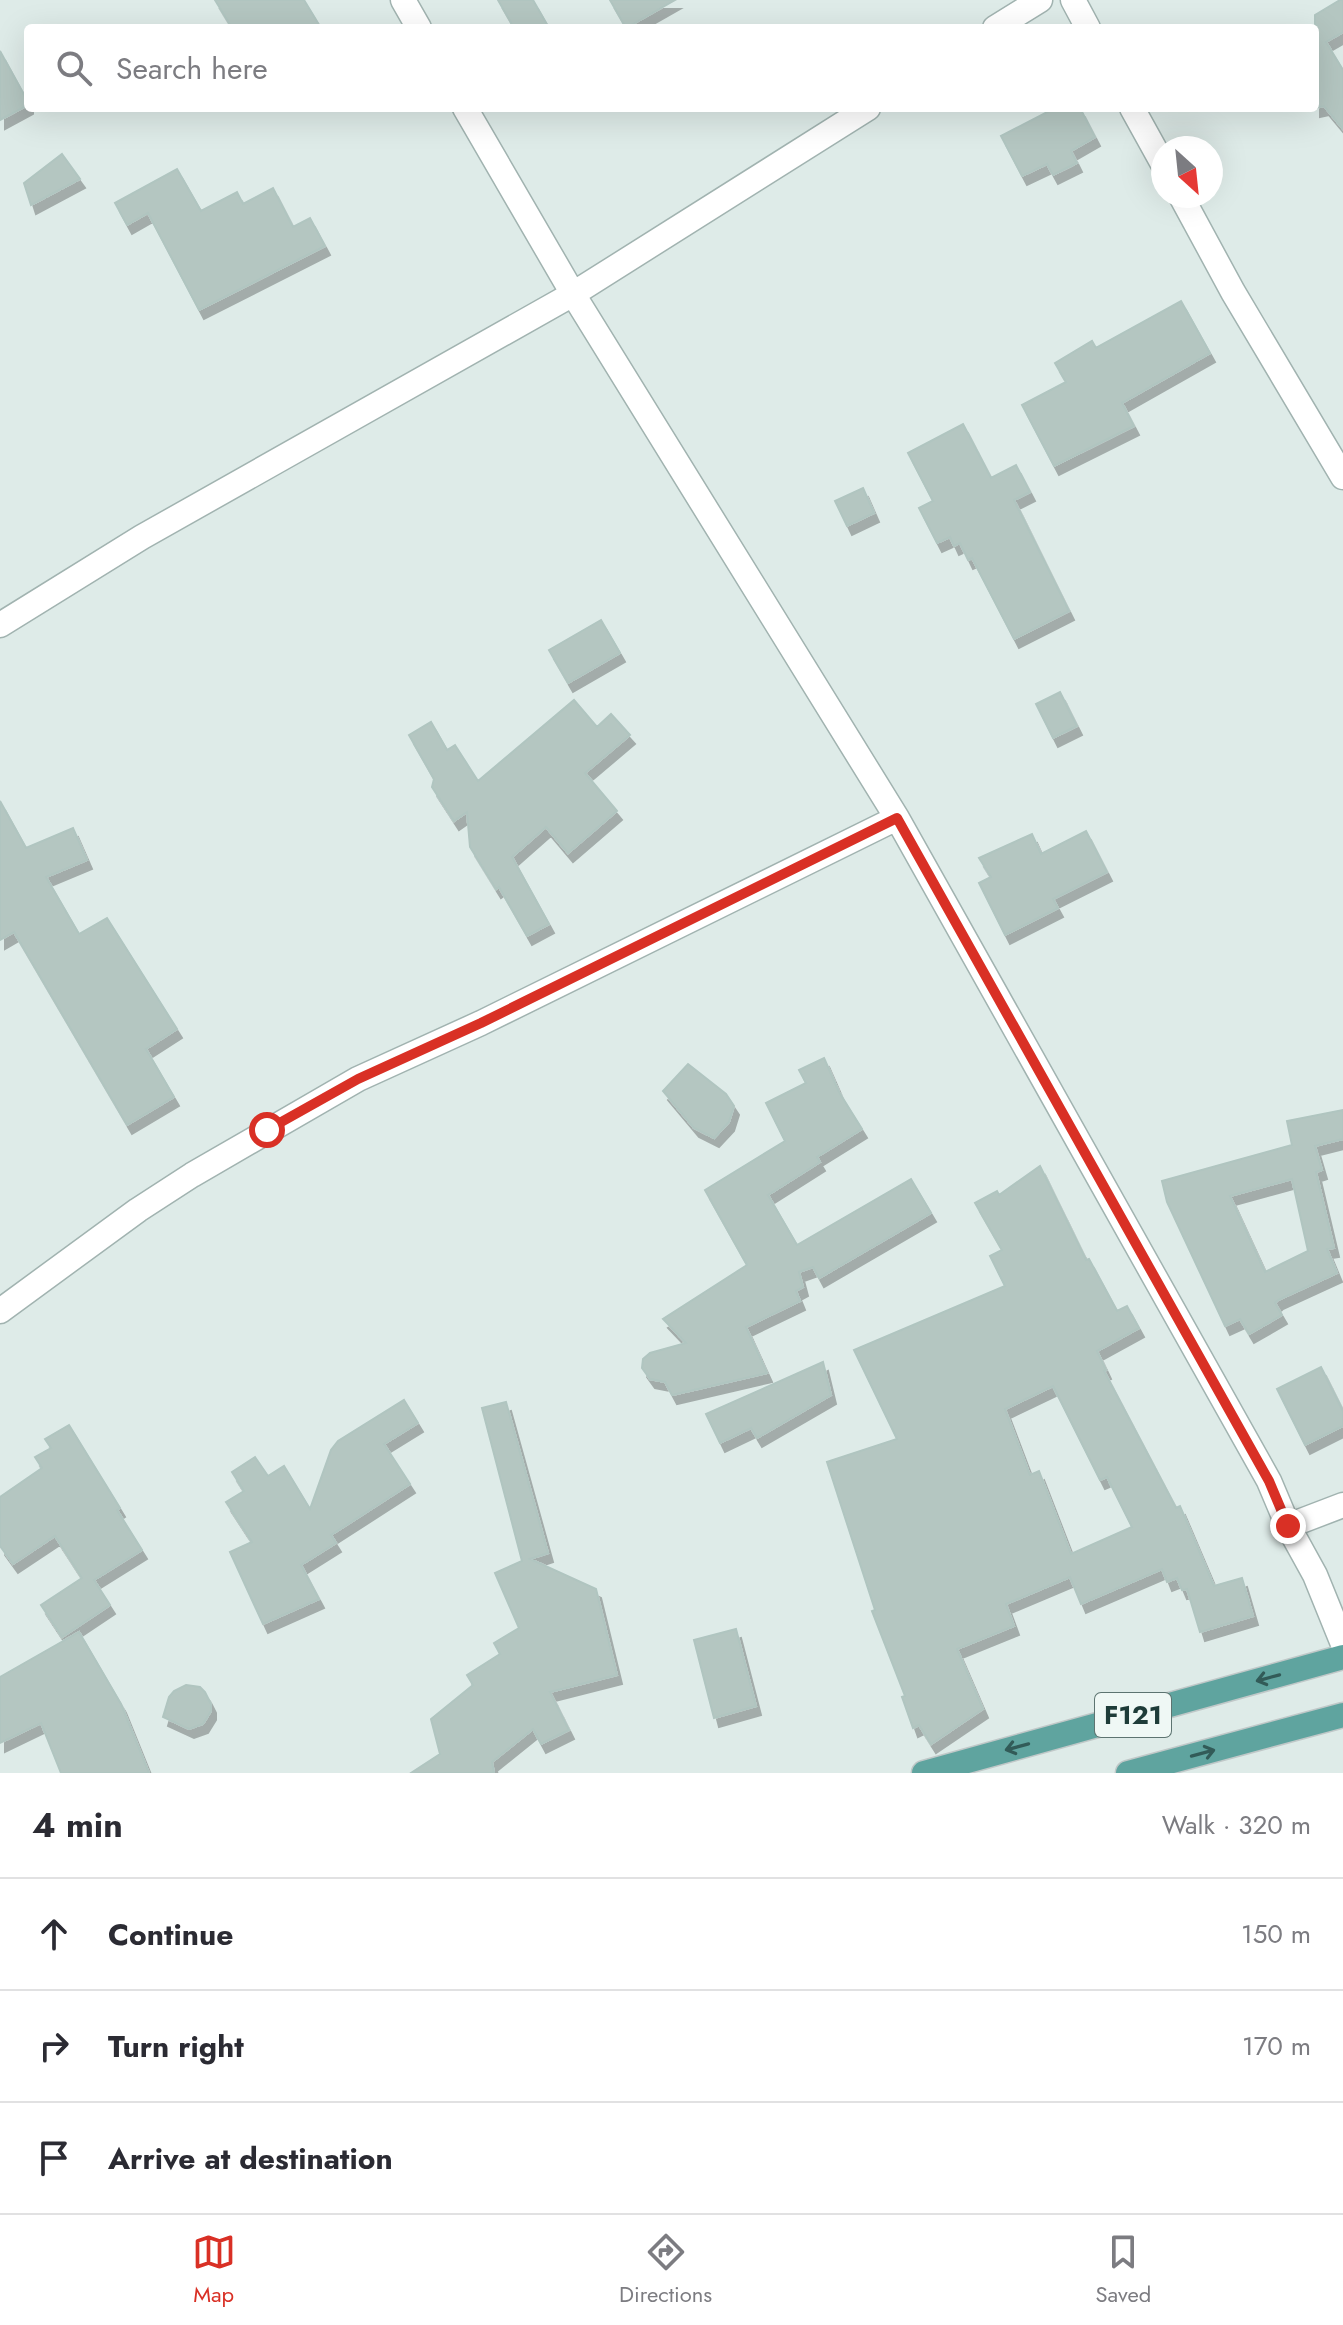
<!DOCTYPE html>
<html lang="en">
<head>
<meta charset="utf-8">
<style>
  :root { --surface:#fff; --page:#f2f2f3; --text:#2b2b33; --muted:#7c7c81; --line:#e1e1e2; --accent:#d93025 }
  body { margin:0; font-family:Jost,sans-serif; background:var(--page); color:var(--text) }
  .compass { position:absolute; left:1151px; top:136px; width:72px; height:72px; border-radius:50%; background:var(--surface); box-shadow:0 8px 32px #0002; rotate:153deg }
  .stop { position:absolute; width:24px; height:24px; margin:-18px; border:6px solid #d93025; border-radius:50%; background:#fff }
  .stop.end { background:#d93025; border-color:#fff; box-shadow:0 2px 8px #0008 }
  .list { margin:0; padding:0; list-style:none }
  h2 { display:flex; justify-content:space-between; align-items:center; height:104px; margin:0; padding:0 32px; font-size:34px }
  h2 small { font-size:26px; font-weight:400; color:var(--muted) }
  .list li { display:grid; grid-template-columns:52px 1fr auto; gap:24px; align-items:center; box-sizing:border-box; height:112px; padding:0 32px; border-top:2px solid var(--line) }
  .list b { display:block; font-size:30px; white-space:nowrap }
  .list em { font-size:26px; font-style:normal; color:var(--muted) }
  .icon { flex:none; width:44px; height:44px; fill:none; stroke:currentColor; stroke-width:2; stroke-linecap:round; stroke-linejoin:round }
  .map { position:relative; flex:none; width:1343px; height:1773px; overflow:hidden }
  .search { position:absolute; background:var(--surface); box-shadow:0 8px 32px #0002; left:24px; right:24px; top:24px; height:88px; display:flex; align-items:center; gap:20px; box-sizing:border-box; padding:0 28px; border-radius:8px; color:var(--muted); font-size:30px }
  .sheet { height:440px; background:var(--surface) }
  nav { display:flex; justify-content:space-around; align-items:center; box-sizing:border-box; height:112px; border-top:2px solid var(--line); background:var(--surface); font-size:22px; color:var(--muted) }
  nav a { display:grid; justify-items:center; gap:4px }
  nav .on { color:var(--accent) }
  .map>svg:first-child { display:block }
</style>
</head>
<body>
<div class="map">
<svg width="1343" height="1773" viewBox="0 0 1343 1773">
  <defs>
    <filter id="shadow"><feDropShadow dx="5" dy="9" stdDeviation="0" flood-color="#0004"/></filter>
  </defs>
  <rect width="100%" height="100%" fill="#deebe8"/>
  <!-- building -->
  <path fill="#b4c6c1" stroke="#b0c5c0" stroke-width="2" fill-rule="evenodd" filter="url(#shadow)" d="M215,0H304L321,28H232Z
    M498,0H533L549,28H514Z
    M610,0H675L626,28Z
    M1340,0H1343V32L1326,42L1343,70V129L1324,106L1315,108V15Z
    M0,51L28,102V105L0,120Z
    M1055,108H1080L1095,137L1071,151L1077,163L1053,175L1047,164L1022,176L1001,136Z
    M62,154L80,179L31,205L24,183Z
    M177,169L201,211L237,192L243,204L273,188L293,227L310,218L325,246L199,310L148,213L127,225L115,203Z
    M1181,301L1210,353L1122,403L1134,426L1054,466L1022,405L1066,382L1055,363L1092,341L1096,348Z
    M963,424L991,478L1016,465L1030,492L1014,500L1069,611L1014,639L972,558L968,560L960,543L954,546L950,537L937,543L919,508L933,501L908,453Z
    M863,488L874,513L847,526L835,501Z
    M601,620L620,653L568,683L549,650Z
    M1060,692L1077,726L1053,738L1036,704Z
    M574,700L597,727L611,714L630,735L585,773L617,811L568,853L546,827L512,857L549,924L527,936L499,887L496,889L470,847L467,812L454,821L432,787L434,779L409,735L431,722L447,750L455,745L478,781Z
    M0,801L26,848L73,828L87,860L46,877L79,934L107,918L177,1029L146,1049L174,1097L127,1125L14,932L0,940Z
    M1086,831L1107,872L1053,899L1058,908L1005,935L979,883L991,877L979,858L1032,834L1041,854Z
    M824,1058L839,1092L862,1129L817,1157L820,1162L768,1195L797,1245L911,1179L931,1213L819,1278L813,1267L799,1272L803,1287L796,1291L800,1301L746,1327L767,1373L672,1395L665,1382L650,1379L642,1368L643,1359L650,1353L686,1343L663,1319L747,1265L705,1190L785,1141L766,1103L806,1083L799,1070Z
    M688,1064L726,1094L734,1106L729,1122L714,1138L694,1128L663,1091Z
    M1343,1110V1139L1315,1146L1322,1170L1316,1172L1334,1248L1327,1249L1337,1273L1278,1300L1275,1303L1282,1315L1249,1334L1240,1319L1225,1326L1167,1202L1162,1181L1292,1145L1287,1121ZM1292,1179L1308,1251L1265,1272L1230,1196Z
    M1040,1166L1086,1260L1089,1259L1117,1311L1127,1306L1139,1328L1097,1351L1106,1370L1104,1371L1176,1508L1180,1506L1214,1586L1242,1578L1253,1616L1200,1632L1187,1589L1182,1590L1177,1578L1167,1582L1162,1569L1081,1604L1070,1577L1006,1604L1014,1626L957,1649L983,1709L931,1744L919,1725L913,1728L902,1697L905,1696L872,1611L875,1610L827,1462L897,1439L854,1350L1005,1286L990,1256L1002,1250L975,1203L997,1191L999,1195ZM1053,1386L1100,1480L1107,1477L1132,1527L1071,1554L1039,1471L1030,1475L1005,1409Z
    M823,1362L831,1395L757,1438L751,1428L720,1443L706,1414Z
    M1321,1367L1343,1411V1426L1305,1445L1277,1389Z
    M404,1400L418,1423L384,1444L410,1484L331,1535L336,1543L301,1565L319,1599L263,1624L230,1552L252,1542L226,1502L244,1491L232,1472L255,1457L268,1476L284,1466L310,1509L331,1450L338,1441Z
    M506,1402L548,1553L530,1559L596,1589L617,1675L550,1692L569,1730L541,1744L533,1729L492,1762L494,1773H411L440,1754L431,1719L473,1685L467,1675L500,1654L494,1643L519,1628L495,1573L522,1561L482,1408Z
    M69,1425L120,1508L117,1510L142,1550L94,1580L110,1605L62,1637L41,1605L82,1578L55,1536L13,1564L0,1546V1497L42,1468L35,1457L51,1448L45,1439Z
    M736,1629L756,1706L714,1718L694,1640Z
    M79,1632L121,1704L149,1773H61L41,1723L0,1743V1677Z
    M186,1685L200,1687L205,1692L211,1704V1711L203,1724L189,1729L163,1717L169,1697L174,1691Z"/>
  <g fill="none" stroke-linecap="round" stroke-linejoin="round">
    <!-- minor casing -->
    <g stroke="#a1b3b0" stroke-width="27">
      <path id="minor" d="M403,0L419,28
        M1073,0L1088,28
        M995,28L1040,0
        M465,108L573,294L868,108
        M1132,108L1163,164
        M1181,196L1233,292L1343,477
        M0,625L142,537L573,294L897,818L1269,1481L1288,1526L1315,1575L1343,1644
        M0,1311L138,1210L192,1175L358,1079L481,1023L897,818
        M1288,1526L1343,1505"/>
    </g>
    <!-- major casing -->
    <g stroke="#c0c8c8" stroke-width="27">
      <path id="major" d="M924,1773L1343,1657
        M1128,1773L1343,1715"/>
    </g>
    <!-- minor -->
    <use href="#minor" stroke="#fff" stroke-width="24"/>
    <!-- major -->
    <use href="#major" stroke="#5fa49f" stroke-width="24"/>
  </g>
  <!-- one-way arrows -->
  <defs><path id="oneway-shaft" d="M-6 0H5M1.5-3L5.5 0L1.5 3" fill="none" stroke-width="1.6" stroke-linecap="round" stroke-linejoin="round" transform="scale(2)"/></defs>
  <g stroke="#325b58">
    <use href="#oneway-shaft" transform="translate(1268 1678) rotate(165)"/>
    <use href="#oneway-shaft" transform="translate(1017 1747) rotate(165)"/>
    <use href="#oneway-shaft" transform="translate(1203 1753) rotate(-15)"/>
  </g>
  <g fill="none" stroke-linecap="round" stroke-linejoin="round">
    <!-- route -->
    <path stroke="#d93025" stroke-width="10" d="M267,1130L358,1079L481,1023L897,818L1269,1481L1288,1526"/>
  </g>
  <g text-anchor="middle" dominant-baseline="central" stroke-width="8" stroke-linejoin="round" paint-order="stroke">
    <!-- shield labels -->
    <rect fill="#eff8f5" stroke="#5d7471" stroke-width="2" x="1095" y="1693" width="76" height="44" rx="6"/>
    <g font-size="26" font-weight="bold" fill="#1e3c39">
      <text x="1133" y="1715">F121</text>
    </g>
  </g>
</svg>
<svg class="compass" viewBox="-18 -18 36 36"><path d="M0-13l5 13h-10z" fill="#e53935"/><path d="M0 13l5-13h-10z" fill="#7c7c81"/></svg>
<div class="stop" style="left:267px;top:1130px"></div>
<div class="stop end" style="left:1288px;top:1526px"></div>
<div class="search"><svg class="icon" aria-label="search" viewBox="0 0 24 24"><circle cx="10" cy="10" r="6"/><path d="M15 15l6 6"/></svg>Search here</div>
</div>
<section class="sheet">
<h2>4 min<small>Walk · 320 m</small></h2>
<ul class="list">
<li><svg class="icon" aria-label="ahead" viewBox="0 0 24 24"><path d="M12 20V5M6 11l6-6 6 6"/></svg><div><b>Continue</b></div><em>150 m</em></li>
<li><svg class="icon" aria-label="right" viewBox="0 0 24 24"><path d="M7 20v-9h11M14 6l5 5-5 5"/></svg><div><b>Turn right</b></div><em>170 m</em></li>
<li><svg class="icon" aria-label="arrive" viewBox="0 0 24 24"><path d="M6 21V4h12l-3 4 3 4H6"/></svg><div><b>Arrive at destination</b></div></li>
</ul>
</section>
<nav>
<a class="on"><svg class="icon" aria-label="map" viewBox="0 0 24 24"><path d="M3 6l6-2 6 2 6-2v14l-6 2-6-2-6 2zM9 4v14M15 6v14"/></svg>Map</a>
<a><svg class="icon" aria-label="directions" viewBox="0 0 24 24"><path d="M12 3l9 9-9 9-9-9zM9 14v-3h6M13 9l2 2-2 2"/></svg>Directions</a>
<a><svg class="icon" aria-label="saved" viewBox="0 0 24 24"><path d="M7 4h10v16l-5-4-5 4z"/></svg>Saved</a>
</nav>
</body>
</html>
